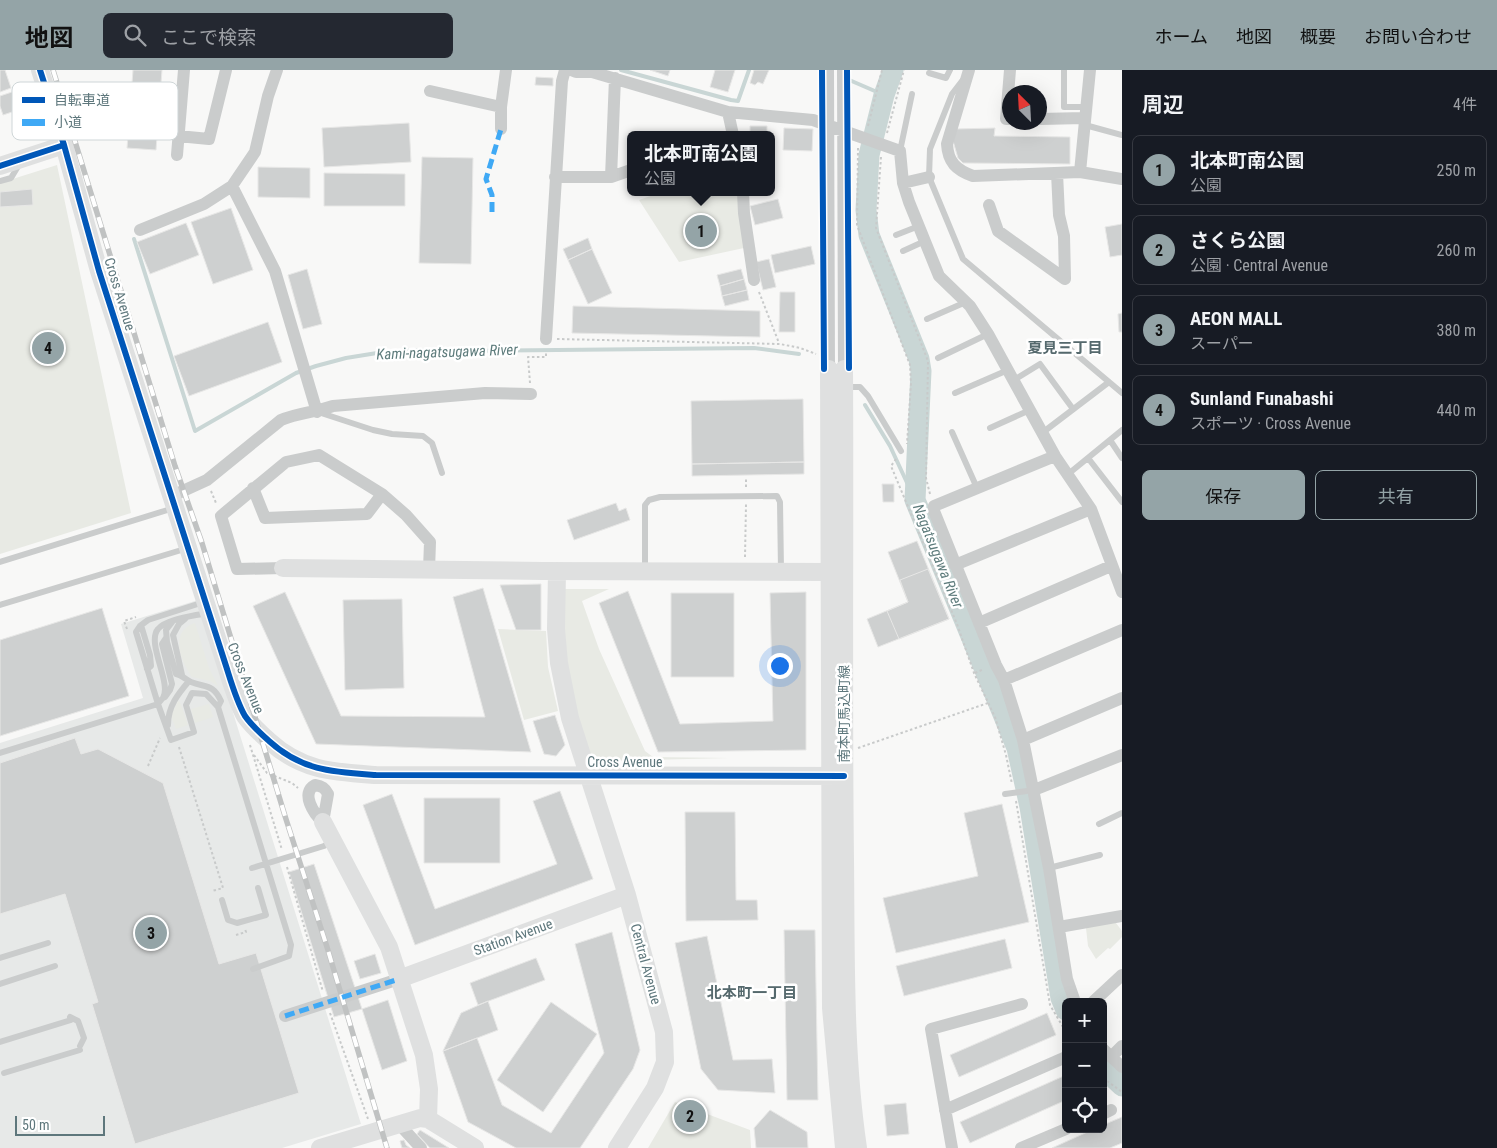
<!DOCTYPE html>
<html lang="ja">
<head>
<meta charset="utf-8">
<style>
  :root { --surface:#171b24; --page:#242831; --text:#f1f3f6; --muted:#9ea1a6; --line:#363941; --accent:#94a4a7 }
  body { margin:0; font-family:"Roboto Condensed","Noto Sans JP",sans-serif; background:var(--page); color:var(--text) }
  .controls { position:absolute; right:15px; bottom:15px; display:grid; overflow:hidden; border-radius:8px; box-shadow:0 5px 20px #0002 }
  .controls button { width:45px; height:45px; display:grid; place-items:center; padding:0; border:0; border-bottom:1px solid var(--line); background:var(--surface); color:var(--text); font:25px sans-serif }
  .compass { position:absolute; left:1002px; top:15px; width:45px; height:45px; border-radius:50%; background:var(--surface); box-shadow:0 5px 20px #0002; rotate:336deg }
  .scale { position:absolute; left:15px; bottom:12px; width:90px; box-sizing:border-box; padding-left:5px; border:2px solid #5e777c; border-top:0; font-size:14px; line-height:18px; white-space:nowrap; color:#5e777c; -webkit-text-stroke:4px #fff; paint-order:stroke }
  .you { position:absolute; left:779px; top:595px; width:18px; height:18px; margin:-12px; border:4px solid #fff; border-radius:50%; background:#1a73e8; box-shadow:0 0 0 8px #1a73e833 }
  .badge { display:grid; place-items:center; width:32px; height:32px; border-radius:50%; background:var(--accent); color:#111; font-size:16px; font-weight:700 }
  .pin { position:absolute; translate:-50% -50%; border:2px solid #fff; box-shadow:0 1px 5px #0006 }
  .popup { position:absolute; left:627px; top:61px; width:148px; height:65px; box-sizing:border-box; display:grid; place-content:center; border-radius:8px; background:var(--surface); filter:drop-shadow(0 1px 4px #0005); font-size:16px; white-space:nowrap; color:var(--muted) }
  .popup b { font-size:19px; color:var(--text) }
  .popup::after { content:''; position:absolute; left:50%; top:100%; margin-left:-10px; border:10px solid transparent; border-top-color:var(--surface) }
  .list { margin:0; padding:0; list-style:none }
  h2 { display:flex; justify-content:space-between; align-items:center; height:65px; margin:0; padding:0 20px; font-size:21px }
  h2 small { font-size:16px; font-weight:400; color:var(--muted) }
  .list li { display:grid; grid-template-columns:32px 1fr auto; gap:15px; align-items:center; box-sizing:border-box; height:70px; margin:0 10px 10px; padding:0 10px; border:1px solid var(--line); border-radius:8px }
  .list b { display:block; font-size:19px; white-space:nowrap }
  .list p { margin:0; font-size:16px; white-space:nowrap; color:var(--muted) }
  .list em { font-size:16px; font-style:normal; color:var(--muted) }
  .actions { display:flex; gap:10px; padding:15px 20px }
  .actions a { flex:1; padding:11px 0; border:1px solid var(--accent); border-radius:8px; text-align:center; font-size:18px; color:var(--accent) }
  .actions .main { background:var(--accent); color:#111 }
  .icon { flex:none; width:28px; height:28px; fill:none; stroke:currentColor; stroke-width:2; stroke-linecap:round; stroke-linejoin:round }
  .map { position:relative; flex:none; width:1122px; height:1078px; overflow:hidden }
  header { display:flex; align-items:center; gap:30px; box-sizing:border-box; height:70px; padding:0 25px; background:var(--accent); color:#111 }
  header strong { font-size:24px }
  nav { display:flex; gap:28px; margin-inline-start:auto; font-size:18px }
  .search { width:350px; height:45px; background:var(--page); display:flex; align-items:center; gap:12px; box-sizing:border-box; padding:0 18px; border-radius:8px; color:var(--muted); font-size:19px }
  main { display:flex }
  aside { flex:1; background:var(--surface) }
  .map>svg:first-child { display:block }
</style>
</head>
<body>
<header>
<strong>地図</strong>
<div class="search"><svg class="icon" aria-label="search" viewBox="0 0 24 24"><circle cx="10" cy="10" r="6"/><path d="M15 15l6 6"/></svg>ここで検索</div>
<nav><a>ホーム</a><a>地図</a><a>概要</a><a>お問い合わせ</a></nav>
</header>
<main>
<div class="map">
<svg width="1122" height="1078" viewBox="0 0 1122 1078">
  <rect width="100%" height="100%" fill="#f8f8f7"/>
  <!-- built -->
  <path fill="#e7e9e8" d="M198,530L361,1054L282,1078H0V673L143,628L121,554Z"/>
  <!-- green -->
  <path fill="#e8eae4" d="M57,95L131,443L0,484V113Z
    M662,122H740L744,178L679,192L639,130Z
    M561,519H609L582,531L599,579L645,681L653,687L729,688L605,691L587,684L565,596Z
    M195,553L209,598L218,616L210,611L192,607C180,590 169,561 195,553Z
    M498,559L546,561L548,597L558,641L524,650Z
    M178,631L180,632L188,655L176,659L171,646Z
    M209,634L213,647L195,653L191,639Z
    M1113,849L1122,861V867L1110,879L1108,878L1096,889L1088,876L1086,858Z
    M675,1032L750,1060L751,1078H648Z"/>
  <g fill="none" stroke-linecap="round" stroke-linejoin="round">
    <!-- stream -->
    <path stroke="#c9d6d5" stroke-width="4" d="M621,0L731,30L738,31L749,0
      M847,9L884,25
      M134,169L195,361L296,303L316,296L346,288L377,283L418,280L459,281L754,278L799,284
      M865,335L890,376L915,430"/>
    <!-- river -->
    <path stroke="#c9d6d5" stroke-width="21" d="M893,0L884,25L869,85L866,140L869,165L919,289L921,301L915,430L1017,678L1030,737L1061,928L1066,940
      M1103,998L1122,1016"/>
  </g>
  <!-- building -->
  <path fill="#ced0d0" stroke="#e7e7e6" d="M0,0H5L11,18L0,22Z
    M133,0H162L156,80L127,78Z
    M650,0H670L668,6Z
    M715,0H735L728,22L710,17Z
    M754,0H769L763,14L758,12L755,15L750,13Z
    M536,7L553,8V16L535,15Z
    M33,15L39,33L3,45L0,36V26Z
    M409,53L411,92L324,97L322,58Z
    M750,56H767V65H750Z
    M784,58L813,59L812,81L783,80Z
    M995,58L994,66L1070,67V94L963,93L958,88L953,71L955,59Z
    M422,87L473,88L471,194L419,193Z
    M258,97L310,98V128L258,127Z
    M324,103L405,104V136H324Z
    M32,119L33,135L0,137V122Z
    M778,129L783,148L755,155L750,136Z
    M231,138L253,200L213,214L191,152Z
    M186,153L199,185L150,204L137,172Z
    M1122,154V185L1110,187L1105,157Z
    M588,168L592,179L568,190L563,179Z
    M811,176L815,194L775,203L771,185Z
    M592,179L612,223L588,234L568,190Z
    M769,189L776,217L763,220L756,192Z
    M307,199L322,254L303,259L288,205Z
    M741,199L744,209L720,216L717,205Z
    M744,209L747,220L722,226L720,216Z
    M747,220L749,230L725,236L722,226Z
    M780,222H795V262H779Z
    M573,236L760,241V267L572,263Z
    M1122,243V262H1119L1118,244Z
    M268,252L282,292L189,326L174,286Z
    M803,329L804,392L692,394L691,331Z
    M804,392V404L692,406V394Z
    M882,414H894V432H883Z
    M616,433L619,441L626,438L630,450L574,470L567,450Z
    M917,471L949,549L878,577L867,549L908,532L888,482Z
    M928,499L949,549L899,569L887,541L908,532L900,510Z
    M541,514V560H516L500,515Z
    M483,518L531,682L316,674L253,536L285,522L341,646L485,647L453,527Z
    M628,521L680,654L773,651L770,523L806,522V680L658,682L599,533Z
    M671,523H734V607H671Z
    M402,529L404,618L345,620L343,530Z
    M102,538L129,626L0,666V570Z
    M555,645L565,675L556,686L544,684L533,651Z
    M75,668L81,684L98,679L163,713L219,894L256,883L299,1023L135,1074L92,934L98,932L65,824L0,844V693Z
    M560,721L593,809L415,875L363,735L392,724L435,839L557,794L533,731Z
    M424,728H500V793H424Z
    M1002,734L1029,852L896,883L883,828L978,806L964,743Z
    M685,742H735L736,830H757L758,850L686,851Z
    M314,794L362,939L334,947L289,802Z
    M784,860H815L818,1030H787Z
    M612,862L640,980L633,999L580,1078H516L468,1052L443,981L477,968L502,1035L551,1063L604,983L575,874Z
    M707,866L733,990L772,989L775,1023L718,1020L701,999L675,873Z
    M1005,869L1012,898L904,926L896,896Z
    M375,884L381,903L360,909L354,891Z
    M536,888L545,910L478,935L470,913Z
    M388,930L407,991L382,1000L362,939Z
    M488,931L498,960L443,981L461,943Z
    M551,932L597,964L543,1042L497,1010Z
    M1047,943L1056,965L959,1007L950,985Z
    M1066,1005V1030L970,1073L960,1052Z
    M906,1033L909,1064L887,1066L884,1035Z
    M770,1040L807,1062L808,1078H756L754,1058Z
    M1122,1047V1073L1110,1078H1052L1094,1059H1103V1055Z
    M420,1060L449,1078H430L417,1064Z
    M404,1070L406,1075L410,1078H402L400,1071Z"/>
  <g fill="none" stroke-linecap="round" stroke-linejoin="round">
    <!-- path -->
    <path stroke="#c8caca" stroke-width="2" stroke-dasharray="2.5 2.5" stroke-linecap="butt" d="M868,56L882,0
      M887,63L904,0
      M858,78L857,155L910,295L911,314L907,374
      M881,87L876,158L928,291L926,408L930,424
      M759,222L779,273
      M557,269L780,274L800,278L816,284
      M530,313L528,287H546V281
      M896,389L891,396L957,554L974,603L995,647L1006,685L1012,714
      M746,417V409
      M211,421L216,433
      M745,487L746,434
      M127,559L124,551L136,547
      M975,603L984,599
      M250,675L282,780
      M179,677L223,818L212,821
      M858,678L988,633
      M254,685L267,703L292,713L298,718
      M148,696L160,668
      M1016,731L1050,935L1066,962
      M287,797L323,922
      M236,865L246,862L245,859
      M330,943L368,1049
      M1103,1008L1122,1022"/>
    <!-- lane -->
    <path stroke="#cacccc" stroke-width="6" d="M1064,0V37H1086
      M929,3L946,8L950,0
      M962,11L952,24L930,79L929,107L963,189L1122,323
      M1085,55L1122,65
      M900,81L912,24
      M0,111L11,108L20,93
      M896,165L919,156
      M903,181L925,171
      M927,249L966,232
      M938,288L988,264
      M1014,310L1040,294L1073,339
      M845,317H860L868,326L901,381
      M955,323L1008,300
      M318,342L373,360L392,364L423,366L432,373L442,403
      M990,358L1030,340
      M952,362L977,418
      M1042,363L1109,312
      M1110,370L1122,388
      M1088,388L1122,432
      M1067,405L1122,360
      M0,492L174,438
      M645,500V435L649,430L660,427L777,426L780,432L781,500
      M204,532L148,550L140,556L136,562L158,634L171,670L194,662L186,635L192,623L206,624L218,637L291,875L289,886L253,899
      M0,535L188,478
      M173,551L166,560L167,572L176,604C182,605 186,610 191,612C207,618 213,614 221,631L218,637
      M141,555L150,585L151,596L147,599
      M182,605L173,565L179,554L185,549
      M165,627L170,620L172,614L162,574L166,568
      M168,655C168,636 178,624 189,611
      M0,683L158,634C158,633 163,628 163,628C172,613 146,573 158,559C166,549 194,546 206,543
      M1005,724L1034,720
      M1099,754L1122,743
      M252,798L324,776L332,771
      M1049,798L1100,785
      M222,830L228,850L237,853L266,845L258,818
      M0,888L48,873
      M0,914L55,896
      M70,947L78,951L84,968L80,976
      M0,972L71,950
      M4,1003L80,980"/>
    <!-- street -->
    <path stroke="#cacccc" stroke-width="12" d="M571,0L576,2H592L728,42L813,50L900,81L903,113L909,132L939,206L970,236L988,264L1055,386L1091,439L1122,522
      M828,0L829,299
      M843,0L844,299
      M969,0L947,74C948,92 956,100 973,106L1080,102L1122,109
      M430,21L501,37
      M728,42L733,65
      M1009,49H1006L1010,0
      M1040,49L1084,48
      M501,59V37L506,0
      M178,66L209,69L226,0
      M177,85L184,0
      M1080,102L1090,0
      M555,107H611L631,100
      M611,107L615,8
      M903,113L929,107
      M232,116L275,201L317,342
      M743,122L744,143L754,210
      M989,135L998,161L1065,209L1064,166L1059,145L1057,103
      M140,160L204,134L232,116L255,82L268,26L277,0
      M546,269L562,11L565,0
      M1055,386L934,436V441L996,595L1004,610L1023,670L1049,798L1067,909L1075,932
      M253,418L265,448L367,444L382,424
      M172,426L207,410L281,350C297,343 316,342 333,336L485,323L531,324
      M955,495L1091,439
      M283,498L237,499L221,446L286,392L319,385L382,424L406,445L430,472L429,500
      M979,553L1111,496
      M1004,610L1122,560
      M1023,670L1122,628
      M315,715C322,716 325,718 328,724L323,752C314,744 300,723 315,715Z
      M1034,720L1122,685
      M1059,857L1122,846
      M1093,932L1122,905
      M285,946L399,909
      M1103,979L1122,997
      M1111,987L1122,976
      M945,1040L1066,987
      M1103,1044L1111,1040
      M399,1054L421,1078
      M952,1078L931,959L1022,934
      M1021,1078L1066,1059"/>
    <!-- secondary -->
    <path stroke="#dfe0e0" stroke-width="18" d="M40,0L64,75L99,201L227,599C232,615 237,632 245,646C252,656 260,663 269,671C302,701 333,702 376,705L844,706
      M0,96L64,75
      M829,299L831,938L844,1078
      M844,299C845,462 843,625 845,789C846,885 844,983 858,1078
      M283,498L543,501L829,502
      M557,501L556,559L559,593L570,648L627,825L664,962L665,992L655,1018L617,1078
      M323,752L389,877L424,985L429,1019L428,1049
      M399,909L627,825
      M320,1078L420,1048L428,1049L475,1078"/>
    <!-- rail casing -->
    <g stroke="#c0c2c2" stroke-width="5.5">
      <path id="rail" d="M53,0L175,396L202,473L285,746L327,877L387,1078"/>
    </g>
    <!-- rail -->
    <use href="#rail" stroke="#fff" stroke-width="4" stroke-dasharray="11" stroke-linecap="butt"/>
    <!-- quiet -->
    <path stroke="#3fa9f5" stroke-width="5" stroke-dasharray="10 5" stroke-linecap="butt" d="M492,142V125L486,109L501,59
      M285,946L399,909"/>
    <!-- cycleway casing -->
    <g stroke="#fff" stroke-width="9">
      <path id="cycleway" d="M40,0L64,75L99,201L227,599C232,615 237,632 245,646C252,656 260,663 269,671C302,701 333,702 376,705L844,706
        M822,0L824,299
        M847,0L849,298
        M0,96L64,75"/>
    </g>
    <!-- cycleway -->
    <use href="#cycleway" stroke="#0057b8" stroke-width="6"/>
  </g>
  <g text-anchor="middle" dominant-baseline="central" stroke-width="5" stroke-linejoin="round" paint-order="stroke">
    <!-- street labels -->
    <g font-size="14" fill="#5e777c" stroke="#fff">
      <text transform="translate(120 224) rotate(73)">Cross Avenue</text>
      <text transform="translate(246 608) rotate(68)">Cross Avenue</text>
      <text transform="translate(844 644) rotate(-90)">南本町馬込町線</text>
      <text x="625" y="692">Cross Avenue</text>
      <text transform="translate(513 867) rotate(-20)">Station Avenue</text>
      <text transform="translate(646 894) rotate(75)">Central Avenue</text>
    </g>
    <!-- neighbourhood labels -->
    <g font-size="15" font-weight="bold" fill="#55696d" stroke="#fff">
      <text x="1065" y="278">夏見三丁目</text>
      <text x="752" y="923">北本町一丁目</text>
    </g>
    <!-- water labels -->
    <g font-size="15" font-style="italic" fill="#5e7c7c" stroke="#fff">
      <text transform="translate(447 282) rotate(-2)">Kami-nagatsugawa River</text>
      <text transform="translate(938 486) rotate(68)">Nagatsugawa River</text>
    </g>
  </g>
  <!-- legend -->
  <rect x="12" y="12" width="166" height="58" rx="8" fill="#fff" stroke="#cfd6d8" stroke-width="1"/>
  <rect x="22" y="27" width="23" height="6" fill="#0057b8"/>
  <rect x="22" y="49" width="23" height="7" fill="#3fa9f5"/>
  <g font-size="14" fill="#5e777c">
    <text x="54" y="35">自転車道</text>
    <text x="54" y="57">小道</text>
  </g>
</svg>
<div class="controls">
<button>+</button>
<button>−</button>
<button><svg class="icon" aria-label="locate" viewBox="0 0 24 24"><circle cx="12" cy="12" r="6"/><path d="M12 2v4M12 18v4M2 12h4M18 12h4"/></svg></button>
</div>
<svg class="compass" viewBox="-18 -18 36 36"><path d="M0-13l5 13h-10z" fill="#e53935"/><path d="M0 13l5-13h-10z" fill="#9ea1a6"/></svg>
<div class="scale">50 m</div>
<div class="you"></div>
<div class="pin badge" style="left:701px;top:161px">1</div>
<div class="popup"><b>北本町南公園</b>公園</div>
<div class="pin badge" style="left:690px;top:1046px">2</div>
<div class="pin badge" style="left:151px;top:863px">3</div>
<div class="pin badge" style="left:48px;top:278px">4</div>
</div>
<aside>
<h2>周辺<small>4件</small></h2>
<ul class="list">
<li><span class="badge">1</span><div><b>北本町南公園</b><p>公園</p></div><em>250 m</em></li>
<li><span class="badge">2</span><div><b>さくら公園</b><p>公園 · Central Avenue</p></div><em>260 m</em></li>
<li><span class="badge">3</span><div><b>AEON MALL</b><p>スーパー</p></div><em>380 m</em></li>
<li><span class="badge">4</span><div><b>Sunland Funabashi</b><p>スポーツ · Cross Avenue</p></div><em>440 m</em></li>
</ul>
<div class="actions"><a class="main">保存</a><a>共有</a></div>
</aside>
</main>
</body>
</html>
